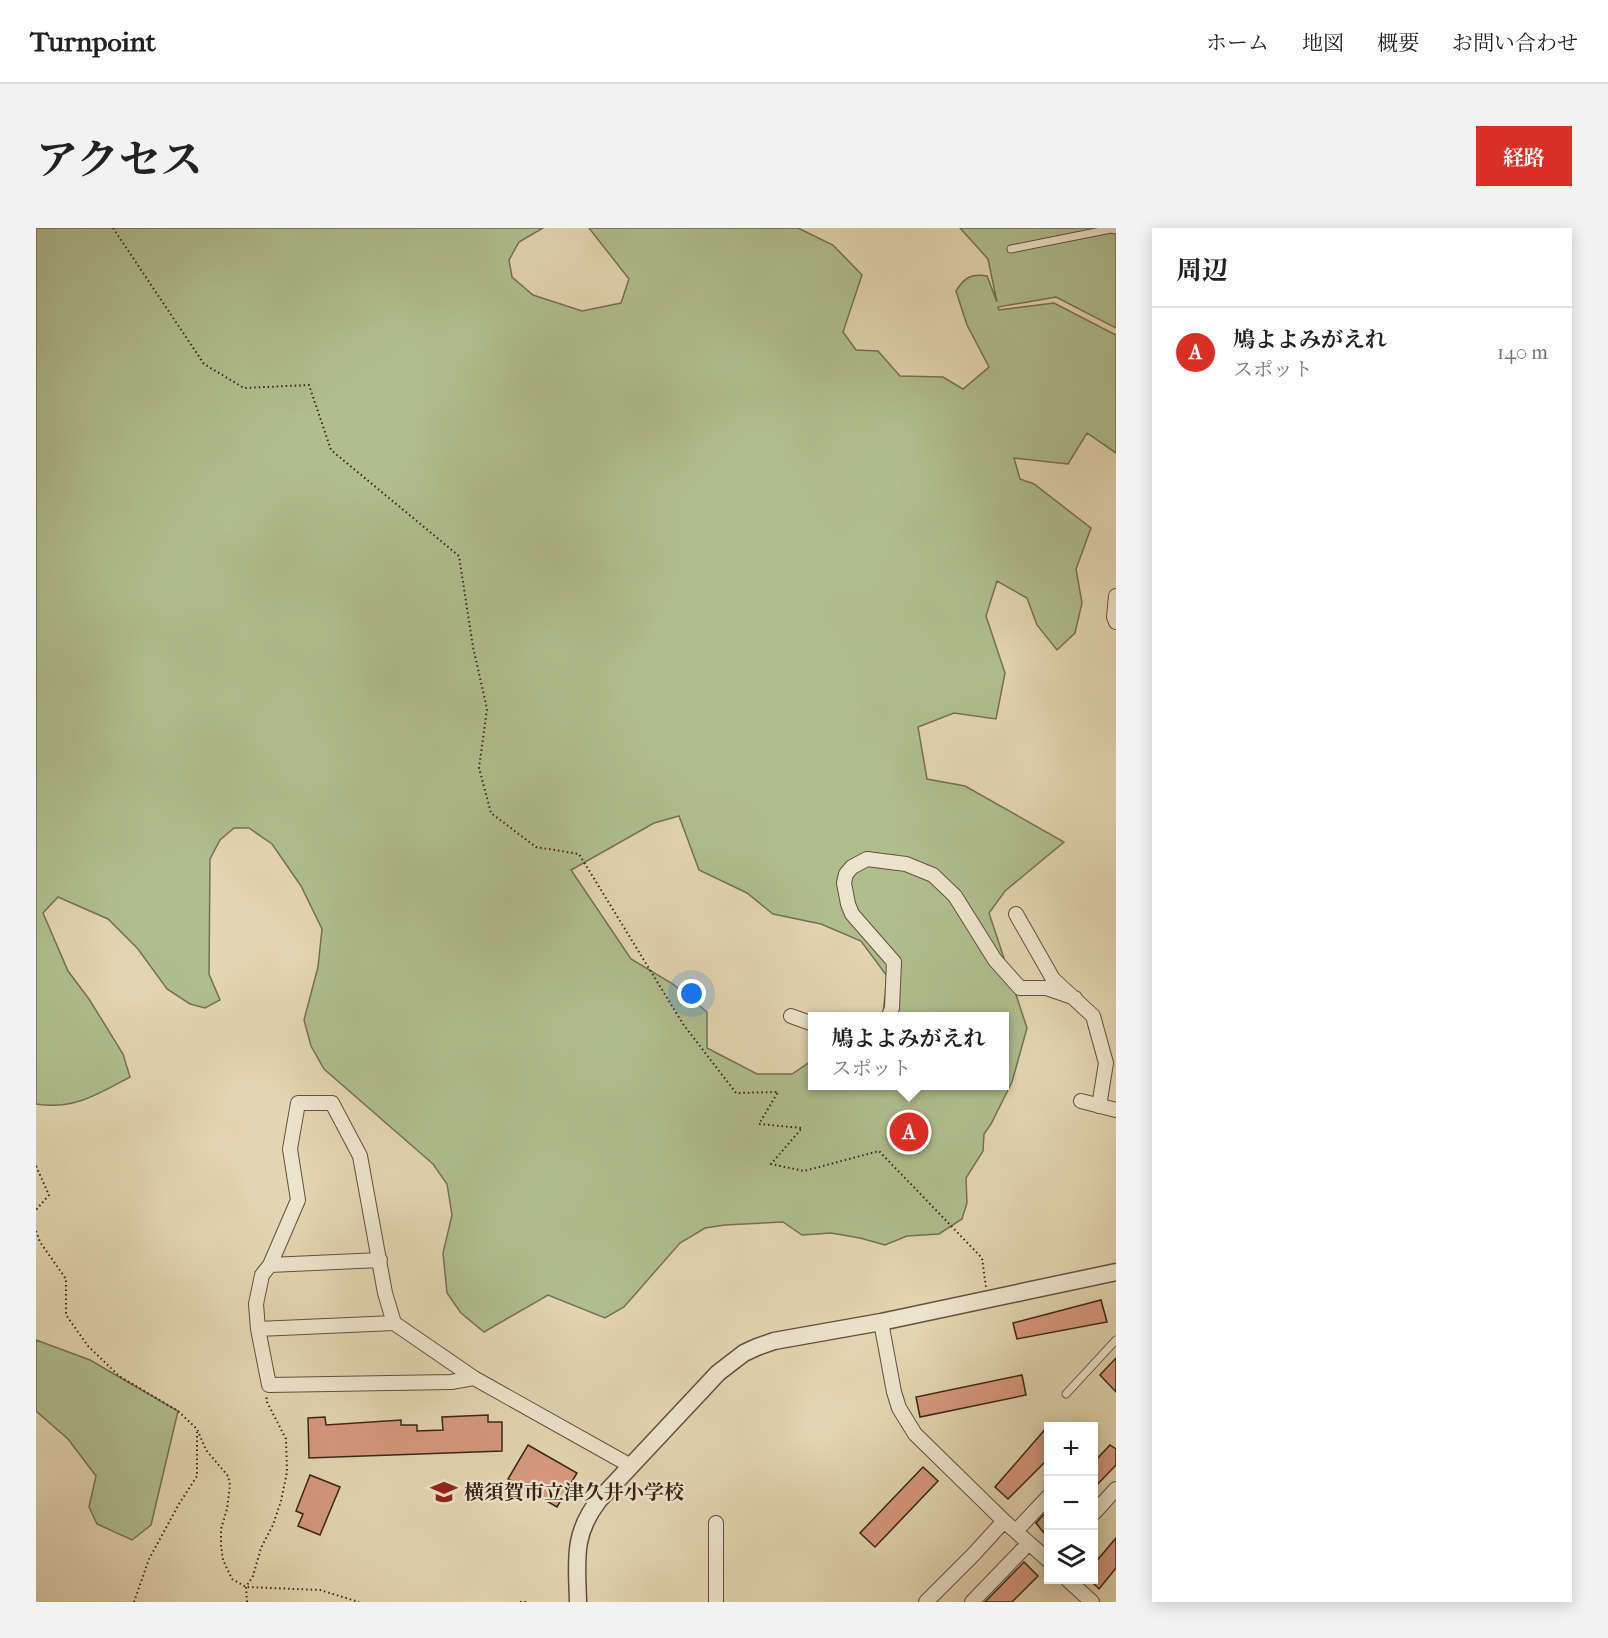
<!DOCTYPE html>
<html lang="ja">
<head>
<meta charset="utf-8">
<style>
  :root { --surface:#fff; --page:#f2f2f2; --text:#222; --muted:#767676; --line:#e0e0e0; --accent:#d93025 }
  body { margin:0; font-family:"IM FELL French Canon","Noto Serif JP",serif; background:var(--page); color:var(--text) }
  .controls { position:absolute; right:18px; bottom:18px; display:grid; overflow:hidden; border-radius:0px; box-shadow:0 3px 15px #0003 }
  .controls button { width:54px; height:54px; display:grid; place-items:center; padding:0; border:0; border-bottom:2px solid var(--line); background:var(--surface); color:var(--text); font:30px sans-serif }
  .you { position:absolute; left:656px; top:766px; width:21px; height:21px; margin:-15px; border:4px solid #fff; border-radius:50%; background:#1a73e8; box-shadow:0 0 0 9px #1a73e833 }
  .badge { display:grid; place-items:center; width:39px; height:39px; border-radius:50%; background:var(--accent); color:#fff; font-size:20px; font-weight:700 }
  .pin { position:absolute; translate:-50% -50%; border:3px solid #fff; box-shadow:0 2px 6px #0006 }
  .popup { position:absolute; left:772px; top:784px; width:201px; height:78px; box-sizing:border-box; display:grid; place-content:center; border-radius:0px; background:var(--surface); filter:drop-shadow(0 2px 4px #0005); font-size:20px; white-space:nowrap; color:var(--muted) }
  .popup b { font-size:22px; color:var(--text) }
  .popup::after { content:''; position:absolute; left:50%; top:100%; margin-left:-12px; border:12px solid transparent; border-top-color:var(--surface) }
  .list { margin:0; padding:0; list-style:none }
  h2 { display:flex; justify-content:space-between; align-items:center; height:78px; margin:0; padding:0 24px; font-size:26px }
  h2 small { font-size:20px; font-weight:400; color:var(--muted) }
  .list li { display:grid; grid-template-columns:39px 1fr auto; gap:18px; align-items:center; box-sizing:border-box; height:90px; padding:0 24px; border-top:2px solid var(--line) }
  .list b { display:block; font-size:22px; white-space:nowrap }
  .list p { margin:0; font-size:20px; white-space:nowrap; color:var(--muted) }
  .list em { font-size:20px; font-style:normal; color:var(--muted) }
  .icon { flex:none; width:33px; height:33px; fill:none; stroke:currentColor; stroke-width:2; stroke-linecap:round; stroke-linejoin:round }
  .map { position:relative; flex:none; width:1080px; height:1374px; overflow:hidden; border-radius:0px }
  header { display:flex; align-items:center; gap:36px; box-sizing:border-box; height:84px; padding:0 30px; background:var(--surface); border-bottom:2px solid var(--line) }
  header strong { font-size:28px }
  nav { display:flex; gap:33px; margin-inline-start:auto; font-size:21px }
  .intro { display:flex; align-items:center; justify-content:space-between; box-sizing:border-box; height:144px; padding:0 36px }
  h1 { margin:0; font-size:42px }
  .button { padding:15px 27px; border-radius:0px; background:var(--accent); color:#fff; font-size:21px; font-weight:700 }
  main { display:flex; gap:36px; padding:0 36px }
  aside { flex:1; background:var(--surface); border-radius:0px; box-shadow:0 3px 15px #0003 }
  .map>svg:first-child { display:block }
</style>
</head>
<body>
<header>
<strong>Turnpoint</strong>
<nav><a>ホーム</a><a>地図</a><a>概要</a><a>お問い合わせ</a></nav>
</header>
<div class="intro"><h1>アクセス</h1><a class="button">経路</a></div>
<main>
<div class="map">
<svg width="1080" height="1374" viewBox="0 0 1080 1374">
  <rect width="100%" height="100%" fill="#e3d6b2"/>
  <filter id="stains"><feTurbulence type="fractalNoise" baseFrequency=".00333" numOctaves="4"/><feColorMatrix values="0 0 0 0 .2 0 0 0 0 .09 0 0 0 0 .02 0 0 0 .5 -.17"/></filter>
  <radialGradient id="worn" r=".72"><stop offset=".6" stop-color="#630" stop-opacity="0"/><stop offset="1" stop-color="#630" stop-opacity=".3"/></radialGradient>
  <!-- green -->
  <path fill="#b0be8f" stroke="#757152" stroke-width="1.5" fill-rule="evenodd" d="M0,0H507L483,14L473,32L476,49L497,67L546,83L585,75L593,51L553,0H762L797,17L826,47L807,104L820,122L842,123L864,148L907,149L927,161L953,139L931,97L920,63C928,50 935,45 951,48L961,74L952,31L924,0H1080V100L1020,69L962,79L963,82L1018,75L1080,107V225L1051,205L1032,236L978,230L984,251L998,256L1055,300L1040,341L1046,375L1039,405L1021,422L1001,397L991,370L961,353L950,388L969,445L960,491L918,485L882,499L891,551L929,558L1028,614L969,663L953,685L991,800L976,854L955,896L948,906L947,923L930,950L931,975L926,991L903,1006L871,1008L849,1017L824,1010L795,1005L766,1007L747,994L689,997L669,1000L644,1015L588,1079L569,1090L512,1067L448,1104L425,1085L411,1065L407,1025L416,987L411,956L397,936L288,841L275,818L268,792L282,739L286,701L265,658L236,616L213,600H198L184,612L174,631L173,746L184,772L169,780L154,776L131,761L102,721L72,691L22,669L7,685L32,743L53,771L87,826L94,849C62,866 38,882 0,876ZM643,588L663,642L711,665L737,686L785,696L825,713L851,748L847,786L844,788H969V858H777V832L756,846H721L671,820V784L637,756L595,731L535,642L618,595Z
    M0,1112L54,1132L142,1183L115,1297L96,1312L61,1296L53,1279L60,1248L32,1211L0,1183Z"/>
  <!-- building -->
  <path fill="#d6997e" stroke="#3a2416" stroke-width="1.5" d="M1065,1072L1071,1094L981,1111L977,1095Z
    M1080,1130V1164L1064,1147Z
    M986,1147L990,1167L884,1189L880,1169Z
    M452,1187V1194H466V1223L273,1230L272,1190L289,1189L290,1197L365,1192V1197H381V1203L407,1202L406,1189Z
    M1012,1198V1231L972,1271L959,1259Z
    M492,1217L541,1245L521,1279L472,1251Z
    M1074,1217L1080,1221V1237L1058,1260V1234Z
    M887,1239L902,1253L839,1319L824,1305Z
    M274,1247L304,1259L284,1307L262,1298L267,1286L260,1283Z
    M1012,1282V1310L1000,1295Z
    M1080,1310V1340L1063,1361L1058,1356V1336Z
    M988,1334L1002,1348L976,1374H949Z"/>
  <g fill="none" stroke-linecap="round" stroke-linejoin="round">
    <!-- service casing -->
    <g stroke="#64503d" stroke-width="9">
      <path id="service" d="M975,21L1075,1L1080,2
        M1030,1166L1080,1112"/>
    </g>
    <!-- minor casing -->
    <g stroke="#64503d" stroke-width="16">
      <path id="minor" d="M1080,368L1078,389L1080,394
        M980,686L1017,751L1057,788L1070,835L1063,878
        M755,788L777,796
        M853,788L856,780L858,734L816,686L812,676L808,655L810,646L816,639L831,631L870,636L897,647L919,668L959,732L984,760H1010L1039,770
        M1045,873L1080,882
        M234,1037L344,1032
        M845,1094L858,1164L863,1180L879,1206L968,1293L1012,1332
        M358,1095L349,1065L324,928L296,875H262L254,921L262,972L234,1037L226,1047L220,1076L222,1101L233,1157L415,1154L438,1150
        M222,1101L358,1095L438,1150L595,1238
        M1058,1285L1080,1261
        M680,1295V1374
        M980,1303L1012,1269
        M1032,1352L1056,1374
        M890,1374L937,1327L968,1293
        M936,1374L993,1315"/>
    </g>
    <!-- tertiary casing -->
    <g stroke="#64503d" stroke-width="19">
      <path id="tertiary" d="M542,1374C541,1332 536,1307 563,1272L682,1145L708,1125L721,1119L738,1113L845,1094L1080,1044"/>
    </g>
    <!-- path -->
    <path stroke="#3a2416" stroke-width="2" stroke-dasharray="1.5 3" stroke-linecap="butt" d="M77,0L168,136L208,160L273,157L295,222L423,328L437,419L451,481L443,540L455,585L500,619L543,626L647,796L700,865L742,864L723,896L766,900L735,936L768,943L843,923L946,1030L950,1059
      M0,938L13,967L0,982
      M0,1003L4,1014L30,1051V1087L52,1118L83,1148L142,1183L161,1201L170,1222L192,1248L194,1257L191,1281L185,1301V1318L187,1332L196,1351L210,1359L284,1362L323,1374
      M98,1374L113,1331L143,1276L161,1248V1204
      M211,1374L210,1359L217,1348L225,1320L237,1297L245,1273L251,1244L250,1211L230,1172L231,1169
      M484,1374H490"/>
    <!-- service -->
    <use href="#service" stroke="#ede4cd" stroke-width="7"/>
    <!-- minor -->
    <use href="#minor" stroke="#ede4cd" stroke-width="14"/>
    <!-- tertiary -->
    <use href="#tertiary" stroke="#ede4cd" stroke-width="16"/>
  </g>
  <!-- icons -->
  <defs>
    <g id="school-bare" transform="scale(2.07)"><path d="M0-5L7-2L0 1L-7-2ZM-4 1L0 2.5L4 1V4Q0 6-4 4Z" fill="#8f2418" stroke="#ede4cd" stroke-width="2.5" paint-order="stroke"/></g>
  </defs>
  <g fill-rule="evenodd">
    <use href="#school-bare" x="408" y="1264"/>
  </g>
  <g text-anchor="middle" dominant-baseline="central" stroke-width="4.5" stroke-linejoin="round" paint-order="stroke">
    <!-- poi labels -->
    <g font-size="20" font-weight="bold" fill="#3a2416" stroke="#ede4cd" text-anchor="start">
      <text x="428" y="1264">横須賀市立津久井小学校</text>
    </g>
  </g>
  <rect width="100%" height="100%" filter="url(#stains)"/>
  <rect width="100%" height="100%" fill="url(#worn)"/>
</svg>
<div class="controls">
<button>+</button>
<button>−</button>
<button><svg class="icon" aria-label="layers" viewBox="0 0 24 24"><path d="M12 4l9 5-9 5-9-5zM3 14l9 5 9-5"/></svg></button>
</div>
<div class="you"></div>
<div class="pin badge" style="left:873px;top:904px">A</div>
<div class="popup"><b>鳩よよみがえれ</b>スポット</div>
</div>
<aside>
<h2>周辺<small></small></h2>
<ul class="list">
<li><span class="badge">A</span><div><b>鳩よよみがえれ</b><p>スポット</p></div><em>140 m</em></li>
</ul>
</aside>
</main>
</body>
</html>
